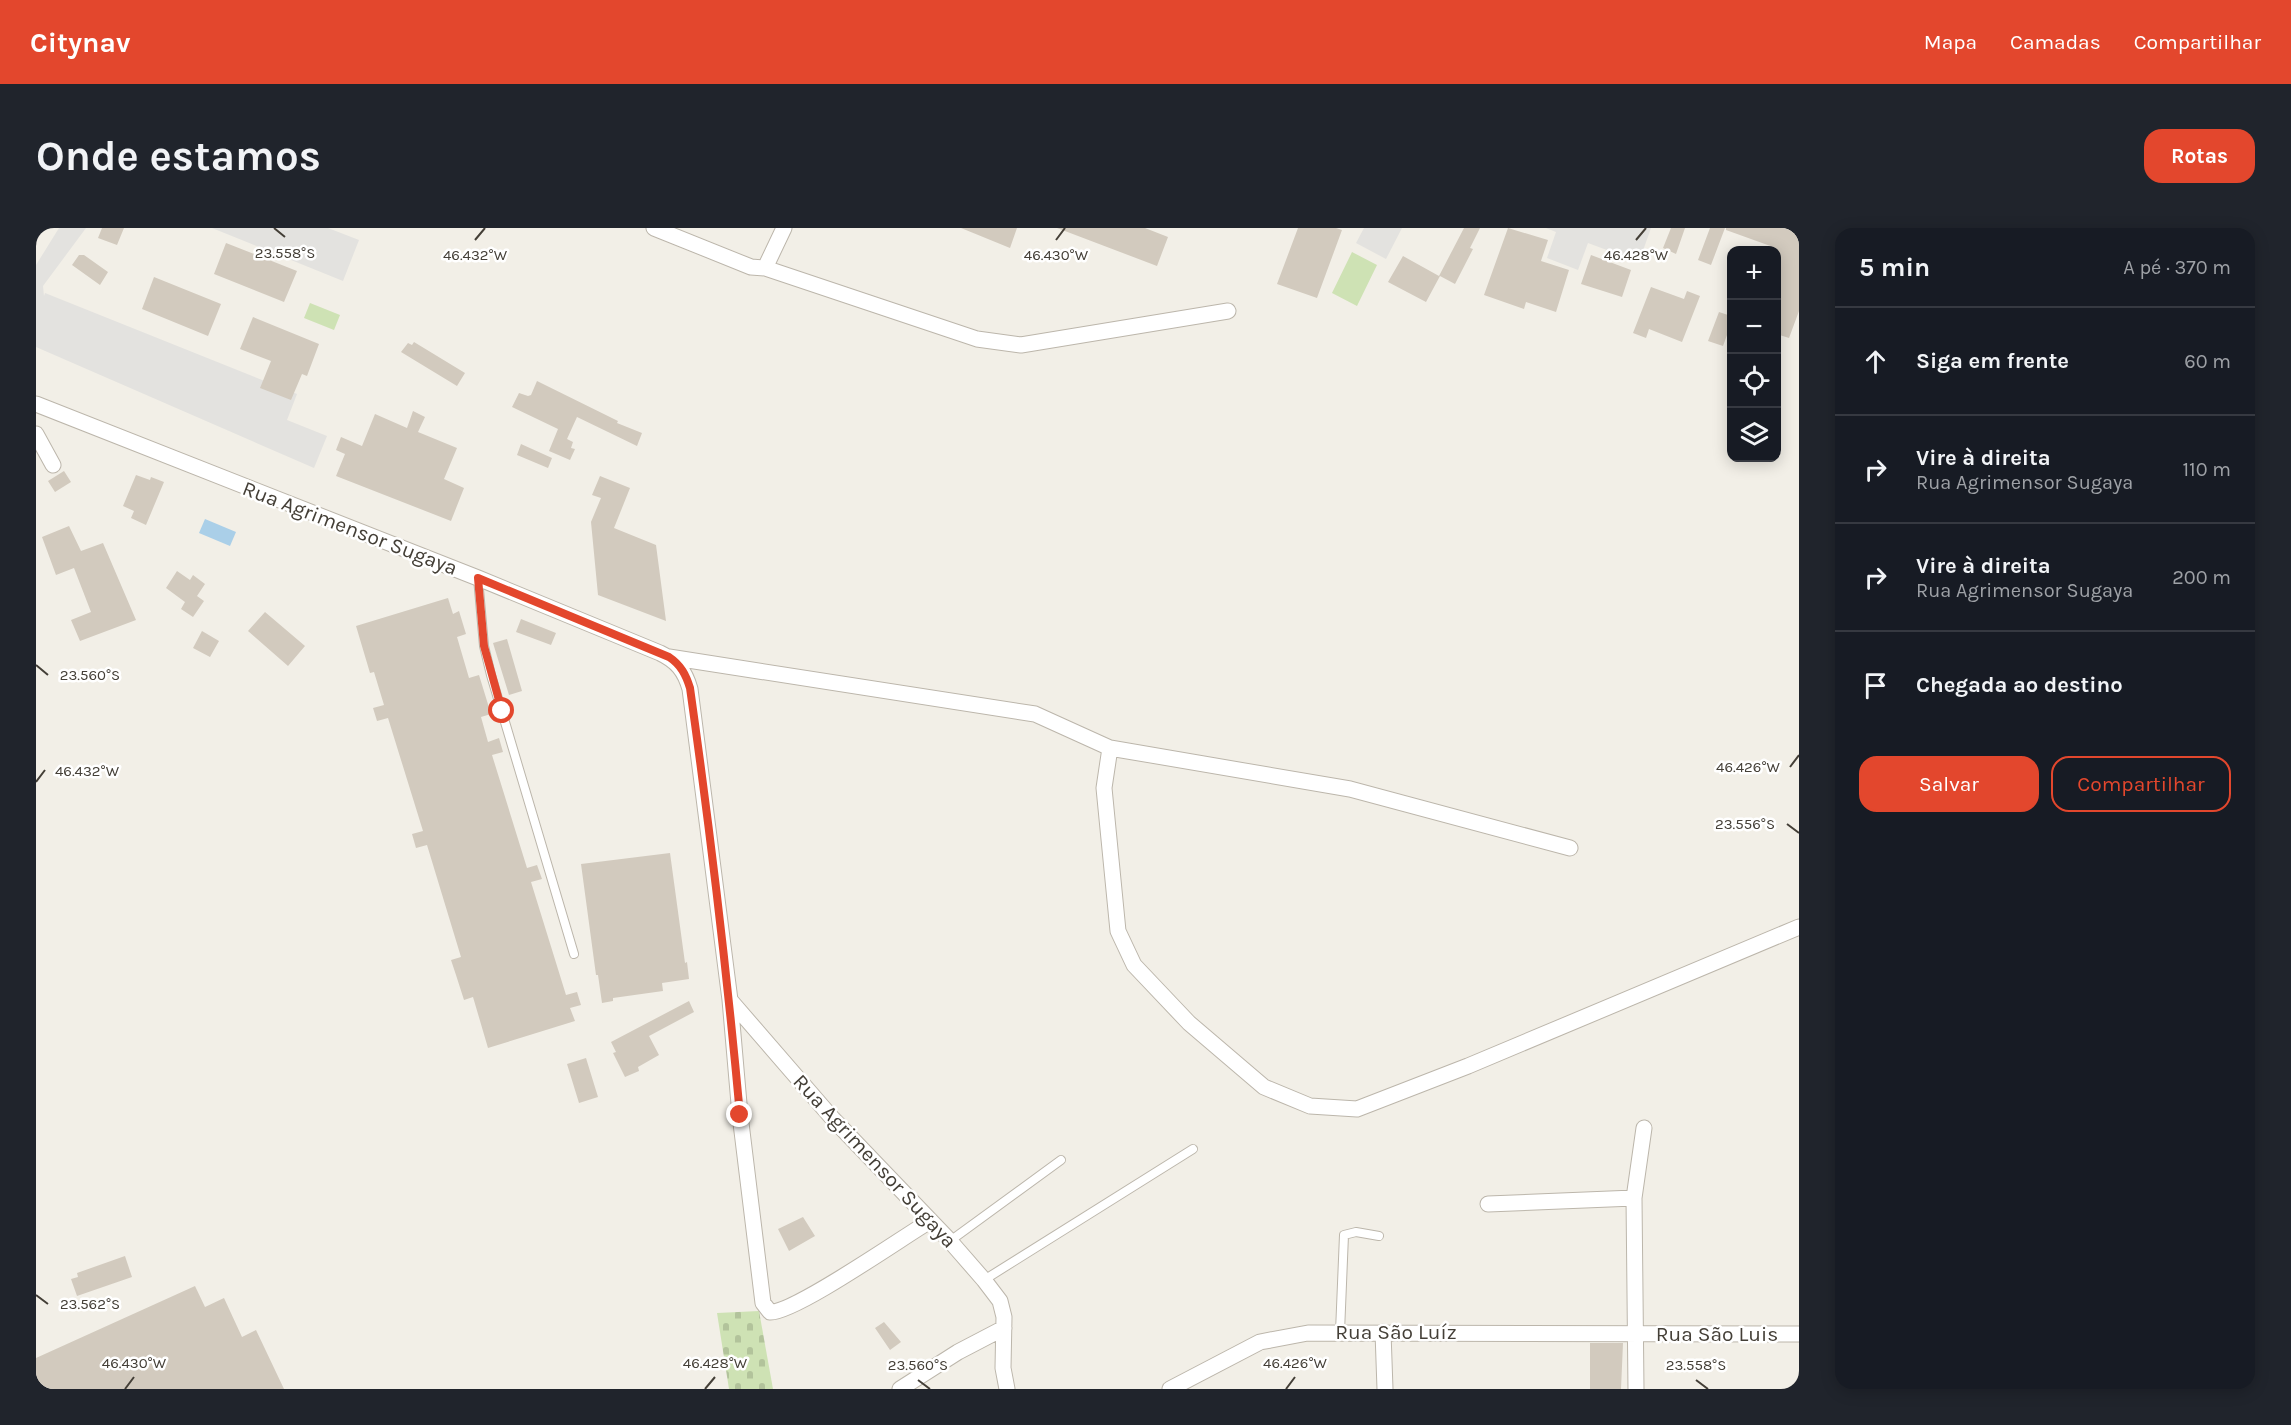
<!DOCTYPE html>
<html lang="pt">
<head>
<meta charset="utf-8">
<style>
  :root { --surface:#171b24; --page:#20242c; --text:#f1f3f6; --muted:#9ea1a6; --line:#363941; --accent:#e3472d }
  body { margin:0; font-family:Karla,sans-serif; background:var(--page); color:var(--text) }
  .controls { position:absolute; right:18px; top:18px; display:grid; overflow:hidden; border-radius:12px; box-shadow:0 3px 15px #0003 }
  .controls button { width:54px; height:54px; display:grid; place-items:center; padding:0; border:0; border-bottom:2px solid var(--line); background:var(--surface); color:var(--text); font:30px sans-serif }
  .stop { position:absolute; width:18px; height:18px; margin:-14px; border:4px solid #e3472d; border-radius:50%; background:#fff }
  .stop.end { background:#e3472d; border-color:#fff; box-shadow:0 2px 6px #0008 }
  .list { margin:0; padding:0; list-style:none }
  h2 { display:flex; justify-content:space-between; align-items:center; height:78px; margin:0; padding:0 24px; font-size:26px }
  h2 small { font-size:20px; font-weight:400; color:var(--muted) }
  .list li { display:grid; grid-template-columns:39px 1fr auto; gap:18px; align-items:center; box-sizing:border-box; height:108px; padding:0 24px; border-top:2px solid var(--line) }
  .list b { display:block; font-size:22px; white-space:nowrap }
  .list p { margin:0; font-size:20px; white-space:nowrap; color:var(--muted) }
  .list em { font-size:20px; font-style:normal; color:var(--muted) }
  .actions { display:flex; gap:12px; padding:18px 24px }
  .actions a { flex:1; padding:14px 0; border:2px solid var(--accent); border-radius:18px; text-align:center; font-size:21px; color:var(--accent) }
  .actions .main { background:var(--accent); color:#fff }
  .icon { flex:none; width:33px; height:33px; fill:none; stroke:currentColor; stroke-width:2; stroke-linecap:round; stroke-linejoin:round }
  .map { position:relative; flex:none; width:1763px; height:1161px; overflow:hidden; border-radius:18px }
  header { display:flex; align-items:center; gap:36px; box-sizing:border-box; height:84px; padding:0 30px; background:var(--accent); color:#fff }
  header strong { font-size:28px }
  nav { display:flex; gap:33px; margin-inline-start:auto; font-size:21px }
  .intro { display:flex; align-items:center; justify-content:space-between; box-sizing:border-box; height:144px; padding:0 36px }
  h1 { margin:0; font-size:42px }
  .button { padding:15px 27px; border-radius:18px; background:var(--accent); color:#fff; font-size:21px; font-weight:700 }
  main { display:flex; gap:36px; padding:0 36px }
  aside { flex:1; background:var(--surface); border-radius:18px; box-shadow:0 3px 15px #0003 }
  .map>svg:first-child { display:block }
</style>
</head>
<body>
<header>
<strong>Citynav</strong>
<nav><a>Mapa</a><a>Camadas</a><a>Compartilhar</a></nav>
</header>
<div class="intro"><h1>Onde estamos</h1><a class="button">Rotas</a></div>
<main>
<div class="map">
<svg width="1763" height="1161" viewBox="0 0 1763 1161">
  <defs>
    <pattern id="cemetery-stones" width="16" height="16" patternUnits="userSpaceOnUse" patternTransform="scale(1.5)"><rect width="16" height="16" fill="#cee2b4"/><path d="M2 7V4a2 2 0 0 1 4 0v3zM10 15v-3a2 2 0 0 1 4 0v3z" fill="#b2c39b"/></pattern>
  </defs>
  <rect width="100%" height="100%" fill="#f2efe7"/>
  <!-- green -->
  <path fill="#cee2b4" d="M1316,24L1341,37L1321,78L1296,65Z
    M274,75L304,87L298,102L268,90Z"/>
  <!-- cemetery -->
  <path fill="url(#cemetery-stones)" d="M723,1083L737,1161H693L681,1085Z"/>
  <!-- parking -->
  <path fill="#e3e2df" d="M23,0H50L7,58L8,68L9,65L261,166L251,192L291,208L278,240L0,119V37Z
    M176,0H292L323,12L307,53Z
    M1328,0H1366L1350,31L1320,15Z
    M1510,0H1615L1603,34L1552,15L1542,42L1511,30L1520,4Z"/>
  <!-- water -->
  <path fill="#aacfe8" d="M169,291L200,304L194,318L163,305Z"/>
  <!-- building -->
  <path fill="#d2cabe" d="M66,0H88L81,17L62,10Z
    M925,0H981L974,20Z
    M1021,0H1109L1132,9L1121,38Z
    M1262,0H1300L1306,2L1281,70L1241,56Z
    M1428,0H1444L1434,20L1437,21L1419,56L1404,48L1390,74L1352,54L1367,28L1403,48Z
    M1472,0L1512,12L1505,33L1533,42L1520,84L1490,74L1488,81L1448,67Z
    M1635,0H1649L1640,26L1627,20Z
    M1674,0H1689L1675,37L1662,32Z
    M1690,0H1763V83L1753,110L1740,106V20L1690,2Z
    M190,15L261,43L248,74L178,46Z
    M43,27H48L72,44L64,57L36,37Z
    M1555,27L1595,42L1586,69L1545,56Z
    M118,49L185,76L172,108L106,81Z
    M1615,59L1648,71L1651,63L1664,68L1646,114L1613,101L1610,110L1597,105Z
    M1683,84L1695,88V108L1691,107L1687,118L1672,113Z
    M217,89L283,116L271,148L266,146L255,172L224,160L235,133L204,121Z
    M378,114L429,145L421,158L365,124L372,115L376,117Z
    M501,153L582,193L581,195L606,205L601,218L541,189L531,211L537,214L535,220L539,221L534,232L513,223L522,201L476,179L483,165L492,168L495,167Z
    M377,183L389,189L382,204L421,220L408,251L428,260L415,293L300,248L309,226L300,222L305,209L326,218L339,186L371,200Z
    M485,216L516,230L512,240L481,227Z
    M28,243L35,254L19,264L12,253Z
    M100,247L114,252L115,249L128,254L110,297L95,290L98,283L87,278Z
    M564,248L594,260L578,300L620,317L630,393L562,367L555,294L565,270L556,267Z
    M33,298L45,323L67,315L100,392L44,413L35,392L55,384L38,340L20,347L6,309Z
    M141,343L154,352L157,347L169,356L161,368L168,373L157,389L145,381L149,374L130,360Z
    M412,370L417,386L423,383L430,406L421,409L433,450L443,447L455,486L445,489L452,514L463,510L467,524L456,527L491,640L501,637L506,651L495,654L530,767L541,764L545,777L534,780L539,793L452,820L437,769L428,772L420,747L415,732L425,729L391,617L380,620L376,606L387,603L352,490L341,493L337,480L348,477L338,444L334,445L320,398Z
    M229,384L269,418L252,438L212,403Z
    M485,391L520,405L515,417L480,404Z
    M166,403L183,413L174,429L157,420Z
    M471,411L486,463L473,467L457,415Z
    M634,625L649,735L651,734L653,751L626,755L627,763L577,770V773L566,775L562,747H560L545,636Z
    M653,773L658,784L613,808L623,827L602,839L603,843L589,849L577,825L580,824L575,814Z
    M550,830L562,869L543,875L531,836Z
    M767,989L779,1008L753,1023L742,1001Z
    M89,1028L96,1049L41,1068L35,1051L42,1049L41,1045Z
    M159,1058L169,1079L188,1070L206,1109L220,1102L248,1161H0V1130Z
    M848,1094L865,1114L854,1122L839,1100Z
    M1554,1115H1587L1585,1161H1554Z"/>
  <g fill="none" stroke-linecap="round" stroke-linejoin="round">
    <!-- lane casing -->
    <g stroke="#bcb6ab" stroke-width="10">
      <path id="lane" d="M442,350L448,418L455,447L538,726
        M914,1013L1025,932
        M948,1052L1157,921
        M1304,1104L1308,1007L1320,1004L1343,1008"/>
    </g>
    <!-- street casing -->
    <g stroke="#bcb6ab" stroke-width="17">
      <path id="street" d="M618,0L715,39L729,40L941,111L985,117L1192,83
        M729,40L748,0
        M0,176L442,350L624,425C641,433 649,443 654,461L694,772L704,887L727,1075L734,1084C757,1086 867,1009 894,993
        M0,206L17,237
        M633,429L999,486L1074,520L1314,561L1534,620
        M1074,520L1068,560L1082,703L1098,737L1153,795L1228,859L1274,878L1321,881L1432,838L1763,699
        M694,772L797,891L914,1013L948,1052L964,1073L968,1089L967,1140L971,1161
        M1598,970L1600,1161
        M1452,976L1598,970L1608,900
        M1347,1104L1349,1161
        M864,1161L922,1124L968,1100
        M1134,1161L1224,1114L1272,1105L1763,1106"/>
    </g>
    <!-- lane -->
    <use href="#lane" stroke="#fff" stroke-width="8"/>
    <!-- street -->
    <use href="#street" stroke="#fff" stroke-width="15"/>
  </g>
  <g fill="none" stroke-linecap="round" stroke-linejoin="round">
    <!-- route -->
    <path stroke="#e3472d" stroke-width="8" d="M466,483L448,418L442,350L633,429C645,437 650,447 654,460C674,602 691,744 704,887"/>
  </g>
  <!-- ticks -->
  <path fill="none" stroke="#443f37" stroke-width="2" d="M238,0L249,9M439,12L449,0M1020,12L1029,0M1600,12L1610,0M0,437L12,447M1754,539L1763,527M0,554L9,542M1751,596L1763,605M0,1067L12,1076M882,1152L894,1161M1660,1152L1672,1161M89,1161L98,1149M669,1161L679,1149M1250,1161L1259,1149"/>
  <g text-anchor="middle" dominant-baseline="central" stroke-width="5" stroke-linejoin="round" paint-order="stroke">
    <!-- street labels -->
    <g font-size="21" fill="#443f37" stroke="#fff">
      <text transform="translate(314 300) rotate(21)">Rua Agrimensor Sugaya</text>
      <text transform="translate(839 933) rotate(47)">Rua Agrimensor Sugaya</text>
      <text x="1360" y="1104">Rua São Luíz</text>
      <text x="1681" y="1106">Rua São Luis</text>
    </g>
  </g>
  <g font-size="15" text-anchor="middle" fill="#443f37" stroke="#fff" stroke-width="5" stroke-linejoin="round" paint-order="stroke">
    <text x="249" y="30">23.558°S</text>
    <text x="439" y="32">46.432°W</text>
    <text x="1020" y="32">46.430°W</text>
    <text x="1600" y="32">46.428°W</text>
    <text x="54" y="452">23.560°S</text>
    <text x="1712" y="544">46.426°W</text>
    <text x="51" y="548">46.432°W</text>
    <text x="1709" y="601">23.556°S</text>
    <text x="54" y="1081">23.562°S</text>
    <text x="98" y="1140">46.430°W</text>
    <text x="679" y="1140">46.428°W</text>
    <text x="1259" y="1140">46.426°W</text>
    <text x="882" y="1142">23.560°S</text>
    <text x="1660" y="1142">23.558°S</text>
  </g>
</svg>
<div class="controls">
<button>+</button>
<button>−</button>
<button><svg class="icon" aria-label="locate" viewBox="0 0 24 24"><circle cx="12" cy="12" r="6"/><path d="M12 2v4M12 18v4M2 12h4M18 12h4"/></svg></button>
<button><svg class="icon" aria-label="layers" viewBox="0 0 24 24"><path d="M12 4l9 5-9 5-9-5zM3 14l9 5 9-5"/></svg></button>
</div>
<div class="stop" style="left:466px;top:483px"></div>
<div class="stop end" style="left:704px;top:887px"></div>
</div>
<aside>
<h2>5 min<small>A pé · 370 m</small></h2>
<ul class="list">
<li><svg class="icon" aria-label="ahead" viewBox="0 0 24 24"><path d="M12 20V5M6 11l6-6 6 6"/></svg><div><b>Siga em frente</b></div><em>60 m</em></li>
<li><svg class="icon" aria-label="right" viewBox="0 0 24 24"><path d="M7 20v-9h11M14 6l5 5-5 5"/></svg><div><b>Vire à direita</b><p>Rua Agrimensor Sugaya</p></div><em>110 m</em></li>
<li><svg class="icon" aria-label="right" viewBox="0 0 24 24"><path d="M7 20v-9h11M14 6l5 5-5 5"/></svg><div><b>Vire à direita</b><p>Rua Agrimensor Sugaya</p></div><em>200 m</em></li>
<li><svg class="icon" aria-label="arrive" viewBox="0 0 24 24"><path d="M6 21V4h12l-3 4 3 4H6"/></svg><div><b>Chegada ao destino</b></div></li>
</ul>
<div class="actions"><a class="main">Salvar</a><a>Compartilhar</a></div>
</aside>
</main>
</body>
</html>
